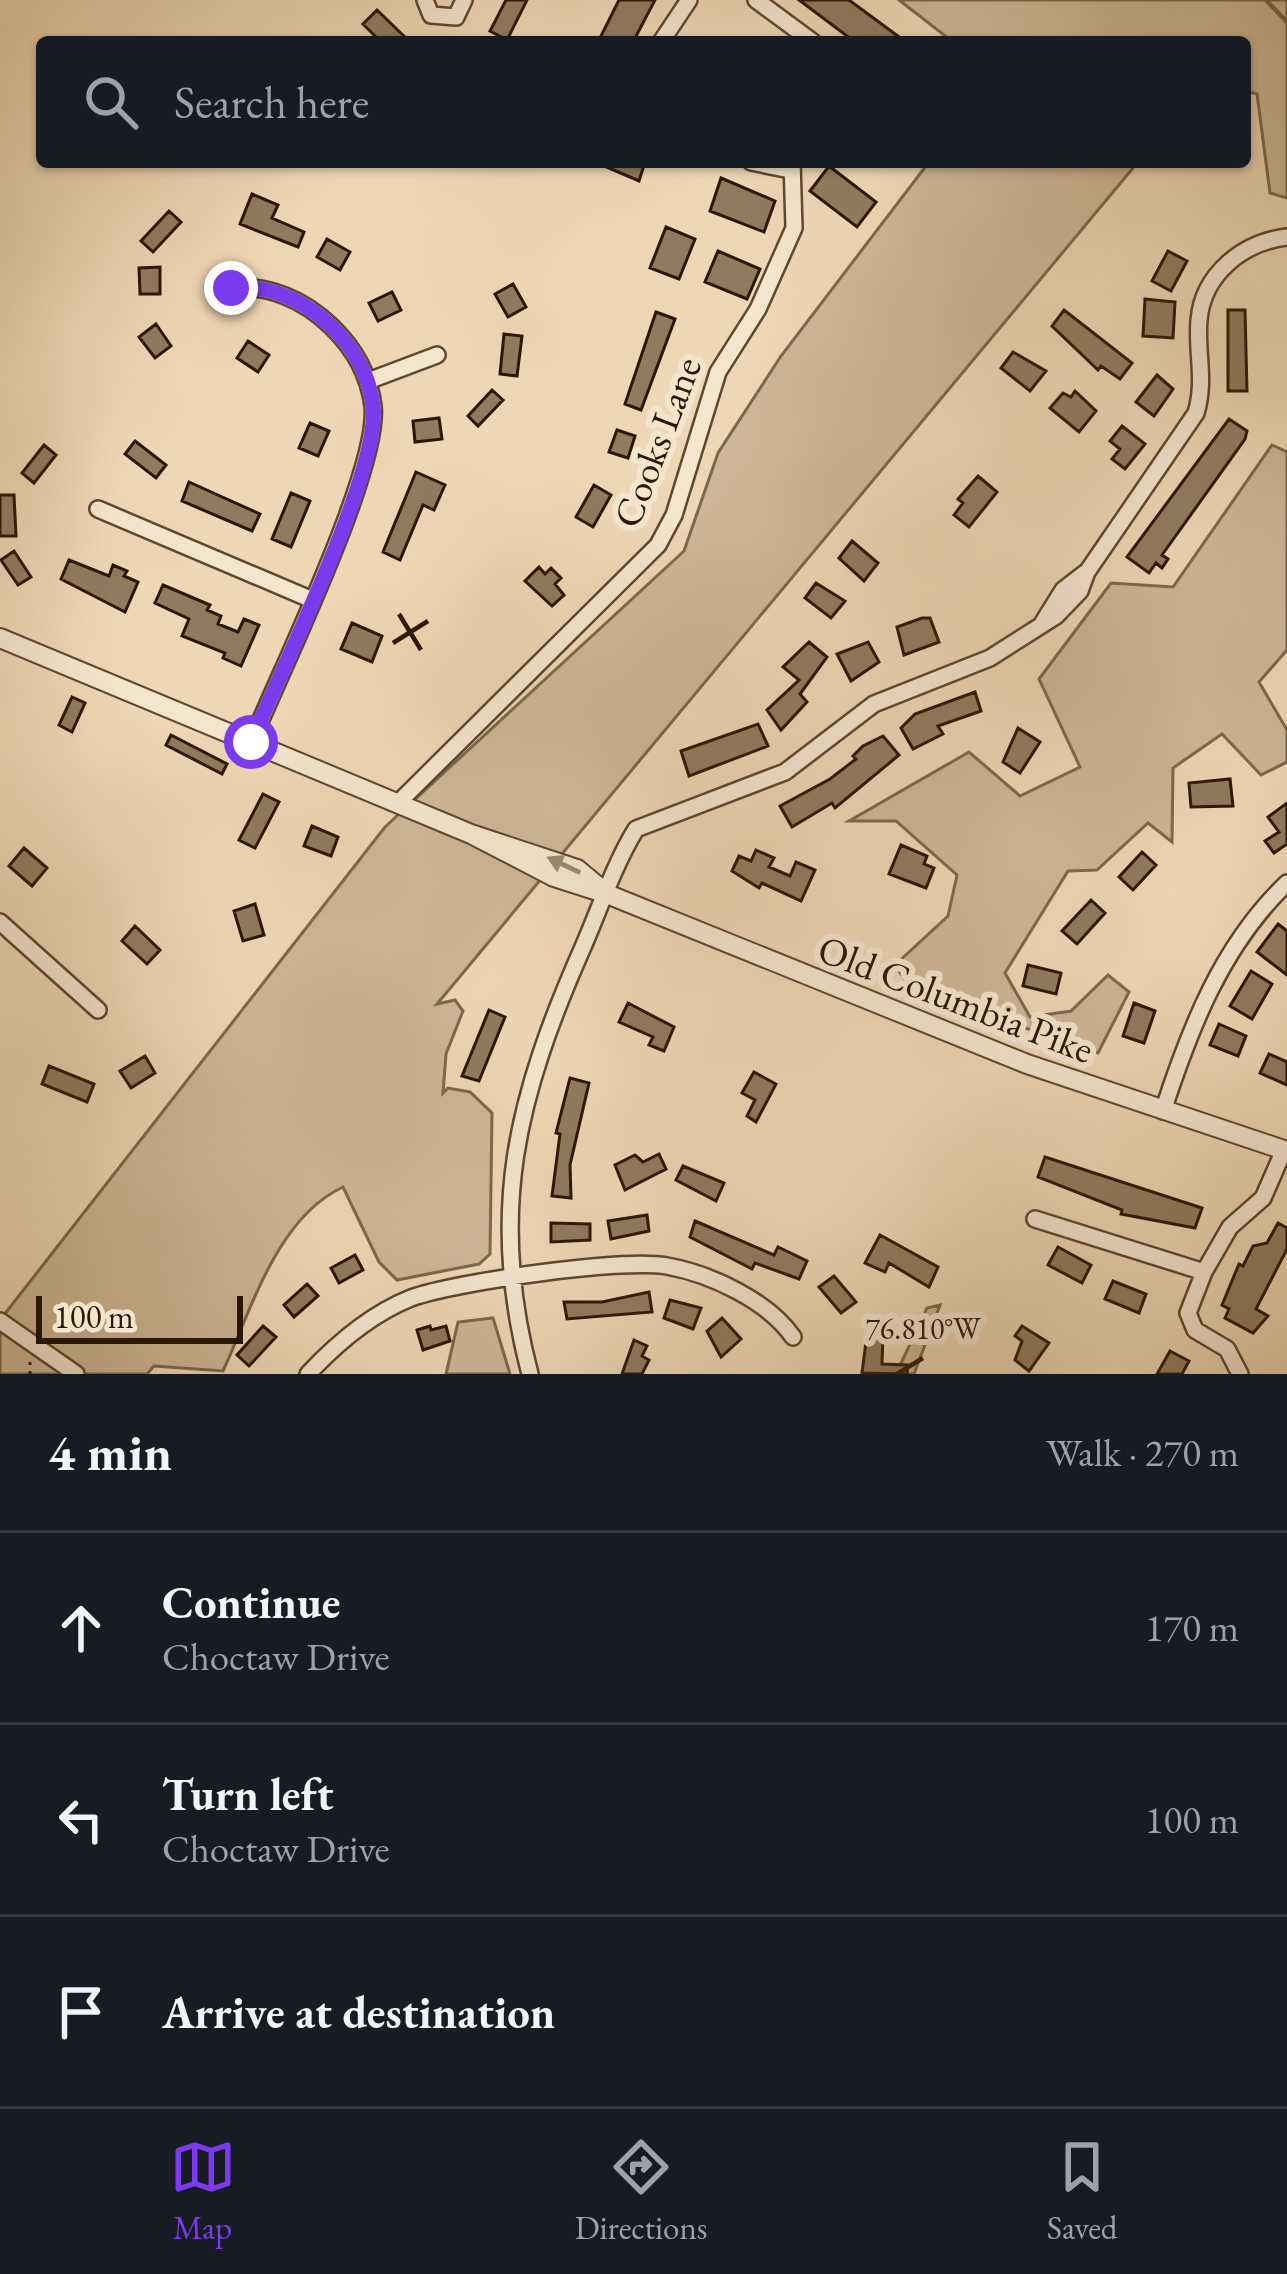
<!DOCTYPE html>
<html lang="en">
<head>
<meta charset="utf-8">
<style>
  :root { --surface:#171b24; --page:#242831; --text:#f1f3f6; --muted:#9ea1a6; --line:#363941; --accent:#7c3aed }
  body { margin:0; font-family:"EB Garamond",serif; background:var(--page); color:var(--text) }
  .scale { position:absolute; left:36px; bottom:30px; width:207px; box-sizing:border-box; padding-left:12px; border:6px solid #2b1800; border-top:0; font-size:33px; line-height:42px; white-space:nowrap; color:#2b1800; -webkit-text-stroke:9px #f4e5cf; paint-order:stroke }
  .stop { position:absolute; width:36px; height:36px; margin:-27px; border:9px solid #7c3aed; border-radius:50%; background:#fff }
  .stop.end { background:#7c3aed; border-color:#fff; box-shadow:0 3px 12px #0008 }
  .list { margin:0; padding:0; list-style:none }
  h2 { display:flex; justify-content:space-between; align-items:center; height:156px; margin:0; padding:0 48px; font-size:51px }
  h2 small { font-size:39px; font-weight:400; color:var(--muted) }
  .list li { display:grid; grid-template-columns:78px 1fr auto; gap:36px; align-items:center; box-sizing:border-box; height:192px; padding:0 48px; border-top:3px solid var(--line) }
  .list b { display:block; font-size:45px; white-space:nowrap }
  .list p { margin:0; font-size:39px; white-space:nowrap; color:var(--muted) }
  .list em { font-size:39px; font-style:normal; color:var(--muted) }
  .icon { flex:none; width:66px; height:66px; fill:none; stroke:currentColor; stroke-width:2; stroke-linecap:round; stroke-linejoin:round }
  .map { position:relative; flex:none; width:1287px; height:1374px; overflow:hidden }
  .search { position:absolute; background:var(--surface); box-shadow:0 3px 9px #0004; left:36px; right:36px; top:36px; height:132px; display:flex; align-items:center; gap:30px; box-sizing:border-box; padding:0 42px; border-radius:12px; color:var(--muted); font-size:45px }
  .sheet { height:732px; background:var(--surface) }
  nav { display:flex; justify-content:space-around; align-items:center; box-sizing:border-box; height:168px; border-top:3px solid var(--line); background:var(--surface); font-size:33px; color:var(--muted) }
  nav a { display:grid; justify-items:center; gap:6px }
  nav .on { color:var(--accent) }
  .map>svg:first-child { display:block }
</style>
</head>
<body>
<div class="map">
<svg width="1287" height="1374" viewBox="0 0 1287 1374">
  <rect width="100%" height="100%" fill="#eed7b5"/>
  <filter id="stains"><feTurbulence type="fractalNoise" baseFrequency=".00167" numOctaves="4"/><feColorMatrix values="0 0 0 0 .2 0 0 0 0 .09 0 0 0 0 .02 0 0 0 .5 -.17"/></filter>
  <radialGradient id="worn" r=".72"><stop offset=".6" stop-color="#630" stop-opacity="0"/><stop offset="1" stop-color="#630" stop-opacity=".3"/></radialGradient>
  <!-- green -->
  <path fill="#cdb796" stroke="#7c684b" stroke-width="3" d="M899,0H1287V198L1270,193L1257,94L1245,91V42H953Z
    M929,162H1138L437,1004L455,1000L463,1011L446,1054L443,1093L448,1088L470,1092L492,1113L490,1254L479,1264L397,1280L379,1262L343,1187C277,1218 252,1308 223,1371L154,1366L147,1374H0V1320L385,827L684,551L718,453L781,356Z
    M1272,445L1287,452V650L1259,682L1287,730V762L1261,775L1222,734L1173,768L1172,842L1148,823L1097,870L1068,871L1005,973L1030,1017L1071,1011L1108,975L1129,992L1098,1053L911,989L895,965L948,916L957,875L896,821H849L969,752L1020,796L1080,767L1039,679L1111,583L1173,587Z
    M940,1305L914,1374H896L927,1308Z
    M493,1318L510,1374H446L458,1322Z"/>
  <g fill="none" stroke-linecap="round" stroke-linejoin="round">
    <!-- stream -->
    <path stroke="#786447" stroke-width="4.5" d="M1266,0L1287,22"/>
  </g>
  <!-- building -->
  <path fill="#907b5e" stroke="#2b1800" stroke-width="3" d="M506,0H527L507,40L490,31Z
    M619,0H655L633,42H598Z
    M799,0H849L906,42H855Z
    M377,10L410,42H381L363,24Z
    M595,162H645L639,181Z
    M829,166L876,202L857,227L810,191Z
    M721,178L775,201L764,232L710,211Z
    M252,194L278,205L272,218L304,232L298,247L240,224Z
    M169,211L181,222L153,252L141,241Z
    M666,227L695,239L679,279L650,268Z
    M327,239L350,252L340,270L317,257Z
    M718,251L760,269L747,299L705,282Z
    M1168,251L1187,261L1171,291L1152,281Z
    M160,267V294H140L139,268Z
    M513,284L526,307L508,317L495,294Z
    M392,292L401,310L378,321L369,303Z
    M1145,299L1175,302L1173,338L1143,336Z
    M1064,310L1132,363L1120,379L1101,366L1098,370L1052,326Z
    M1228,310H1245L1247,391H1228Z
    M656,312L675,319L641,410L625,404Z
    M156,324L171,346L155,358L139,337Z
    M504,334L522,336L517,376L500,374Z
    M248,341L269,355L258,372L237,358Z
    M1013,352L1046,371L1030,391L1001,368Z
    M1157,375L1173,389L1154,416L1136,402Z
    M492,390L503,400L478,426L468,416Z
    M1075,391L1096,411L1079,432L1050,408L1063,393L1071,397Z
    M439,418L442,439L415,442L413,421Z
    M1229,419L1247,431L1245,439L1162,555L1168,559L1162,568L1156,563L1149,573L1127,557Z
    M310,423L329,431L318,456L299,448Z
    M1122,426L1145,444L1125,469L1112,459L1120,449L1110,441Z
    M617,430L635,436L628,458L609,452Z
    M135,441L166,465L156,478L125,454Z
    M44,445L56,455L34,483L22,473Z
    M416,472L445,485L434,510L423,505L400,560L383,552Z
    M978,476L997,492L969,527L954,515L963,503L958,499Z
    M189,482L260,514L252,531L182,501Z
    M594,485L611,495L593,527L576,517Z
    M291,493L310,501L291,547L272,539Z
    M0,495H14L16,536H0Z
    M852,541L878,563L864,581L839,558Z
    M14,551L31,577L18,585L1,560Z
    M69,560L109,576L113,565L127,571L124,576L138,582L125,612L61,579Z
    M539,567L545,574L551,568L561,578L555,584L564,595L552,606L525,581Z
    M816,583L845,601L831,618L805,598Z
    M163,585L210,605L207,610L221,616L218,624L238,632L244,619L259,625L241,666L223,658L225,653L182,636L189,619L155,603Z
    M922,618H930L939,642L904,655L897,627Z
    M352,623L382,636L372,662L341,649Z
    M809,642L827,657L800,694L807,702L781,730L767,710L799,680L783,667Z
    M868,642L879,662L851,681L837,654Z
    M975,692L981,711L938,726L943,734L913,749L901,728L915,714Z
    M72,697L85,703L72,732L59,725Z
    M758,724L768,746L689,776L681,751Z
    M1018,728L1040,742L1020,773L1003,762Z
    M171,735L227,764L222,774L166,745Z
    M883,736L899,755L835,808L832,803L792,827L780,806L830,779L856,759L853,756L863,746Z
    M1230,779L1233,806L1191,807L1189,783Z
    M263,794L279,802L255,848L239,840Z
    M1287,803V844L1274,853L1265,841L1279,832L1268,817Z
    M312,826L338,837L331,856L304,846Z
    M901,845L927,856L924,864L934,868L926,888L889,874Z
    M24,848L47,868L32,886L9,866Z
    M756,850L774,858L769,867L790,876L796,862L815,870L801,901L762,883L759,888L732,871L739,856L751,861Z
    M1142,852L1156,865L1133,890L1119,877Z
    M1091,900L1105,913L1077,944L1062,931Z
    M255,904L264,935L243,941L234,911Z
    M1278,924L1287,931V975L1257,952Z
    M135,926L160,950L147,964L122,941Z
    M1028,965L1061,973L1056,994L1023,986Z
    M1251,971L1272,984L1252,1019L1230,1006Z
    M628,1003L674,1027L664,1051L649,1045L653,1037L619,1022Z
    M1134,1003L1155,1011L1144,1043L1123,1036Z
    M489,1010L505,1017L479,1081L462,1076Z
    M1219,1024L1246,1036L1238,1056L1210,1045Z
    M1269,1054L1287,1062V1085L1260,1073Z
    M145,1056L155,1073L131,1088L120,1071Z
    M49,1066L94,1084L87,1102L42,1084Z
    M754,1072L776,1084L756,1122L747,1116L755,1100L742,1093Z
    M570,1078L589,1083L570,1165L571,1198L552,1196L560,1134L556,1133Z
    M659,1154L666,1169L625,1190L615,1165L635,1155L643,1162Z
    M1045,1157L1202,1208L1195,1228L1121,1214L1122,1210L1038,1177Z
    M683,1166L724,1183L716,1201L676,1180Z
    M647,1215L649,1231L611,1239L608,1221Z
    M695,1221L774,1255L778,1247L807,1261L799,1279L755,1263L752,1269L690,1237Z
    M551,1223L590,1224V1240L551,1242Z
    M1278,1223L1287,1228V1249L1256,1309L1268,1316L1253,1333L1225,1318L1229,1309L1222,1305L1239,1264L1243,1266L1253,1246L1267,1243Z
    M880,1235L938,1267L929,1287L889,1263L885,1272L865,1263Z
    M1058,1247L1091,1265L1082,1283L1048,1265Z
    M355,1255L363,1270L339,1283L331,1268Z
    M834,1276L856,1302L841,1313L819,1287Z
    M1113,1281L1146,1294L1139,1313L1105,1299Z
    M307,1284L318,1296L294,1317L284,1305Z
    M649,1292L652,1312L567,1319L564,1302H602Z
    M670,1300L701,1308L693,1329L664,1318Z
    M722,1318L741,1339L721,1357L707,1331Z
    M263,1326L276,1337L249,1366L237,1355Z
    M430,1326L431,1330L446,1326L450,1341L423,1350L417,1330Z
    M1022,1326L1049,1343L1029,1371L1015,1360L1022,1341L1015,1336Z
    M867,1334L883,1335L882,1364L908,1365L907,1374L862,1373Z
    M634,1340L647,1346L642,1356L649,1360L642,1374H622Z
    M1170,1351L1189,1361L1182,1374H1157Z"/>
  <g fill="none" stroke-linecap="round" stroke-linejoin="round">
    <!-- minor casing -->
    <g stroke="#5c482d" stroke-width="20">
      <path id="minor" d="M425,0L431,15L456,17L464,0
        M756,0L813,42
        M661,42L689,0
        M751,162L790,170
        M231,288C268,284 304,300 331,326C354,348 369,374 373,406C380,469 280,672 251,743
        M368,381L437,355
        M98,509L310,599
        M1043,622L1063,590L1085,573
        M398,803L658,545L674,515L718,372L758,309L794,228L792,162
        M0,922L98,1010
        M1163,1111C1190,1028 1222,945 1287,883
        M1035,1219L1204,1272
        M0,1321L76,1374
        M308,1374C337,1343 371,1314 411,1298C455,1282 623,1258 667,1266C711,1274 768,1301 793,1337
        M530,1374C487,1212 517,1096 583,947C600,908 614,865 636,829L785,772L874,704L990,658L1056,616L1080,591L1087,572L1196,413C1206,380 1196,352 1199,320C1203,274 1243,242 1287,237
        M1240,1374L1227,1349L1195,1330L1188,1313L1204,1272L1230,1227L1263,1198L1284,1150"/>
    </g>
    <!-- tertiary casing -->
    <g stroke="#5c482d" stroke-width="22">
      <path id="tertiary" d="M0,638L471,834L554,877L607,894L577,869L471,834
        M607,894L1027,1064L1287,1151"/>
    </g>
    <!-- path -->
    <path stroke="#2b1800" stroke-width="3" stroke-dasharray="3 6" stroke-linecap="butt" d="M30,1362V1374"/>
    <!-- minor -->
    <use href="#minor" stroke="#f4e5cf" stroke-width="15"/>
    <!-- tertiary -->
    <use href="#tertiary" stroke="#f4e5cf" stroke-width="18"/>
  </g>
  <!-- one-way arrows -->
  <defs><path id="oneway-solid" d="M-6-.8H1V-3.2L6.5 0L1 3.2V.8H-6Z" transform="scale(3)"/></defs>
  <use fill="#9a8972" href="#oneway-solid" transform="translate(564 865) rotate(-155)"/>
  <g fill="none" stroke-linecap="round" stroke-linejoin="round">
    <!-- route -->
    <path stroke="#7c3aed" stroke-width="15" d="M231,288C268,284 304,300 331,326C354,348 369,374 373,406C381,469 280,673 251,742"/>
  </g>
  <!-- ticks -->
  <path fill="none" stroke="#2b1800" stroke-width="4.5" d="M399,614L421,650M393,643L428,621M897,1374L923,1358"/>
  <g text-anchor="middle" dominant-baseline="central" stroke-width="12" stroke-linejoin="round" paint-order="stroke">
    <!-- street labels -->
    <g font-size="39" fill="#2b1800" stroke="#f4e5cf">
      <text transform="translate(657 442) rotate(-69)">Cooks Lane</text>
      <text transform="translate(956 999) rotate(21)">Old Columbia Pike</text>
    </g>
  </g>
  <g font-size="30" text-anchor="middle" fill="#2b1800" stroke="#f4e5cf" stroke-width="12" stroke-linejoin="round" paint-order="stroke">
    <text x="923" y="1339">76.810°W</text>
  </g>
  <rect width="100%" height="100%" filter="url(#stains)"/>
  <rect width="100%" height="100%" fill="url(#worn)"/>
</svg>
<div class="scale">100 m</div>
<div class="stop" style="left:251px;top:742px"></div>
<div class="stop end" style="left:231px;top:288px"></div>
<div class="search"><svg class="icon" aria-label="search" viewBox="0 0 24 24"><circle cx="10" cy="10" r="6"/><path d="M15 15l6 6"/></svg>Search here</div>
</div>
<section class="sheet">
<h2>4 min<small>Walk · 270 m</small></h2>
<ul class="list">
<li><svg class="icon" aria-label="ahead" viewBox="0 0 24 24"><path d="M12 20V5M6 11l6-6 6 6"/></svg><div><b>Continue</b><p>Choctaw Drive</p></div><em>170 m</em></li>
<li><svg class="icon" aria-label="left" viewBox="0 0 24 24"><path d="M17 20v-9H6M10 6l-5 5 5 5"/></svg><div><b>Turn left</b><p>Choctaw Drive</p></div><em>100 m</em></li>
<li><svg class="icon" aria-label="arrive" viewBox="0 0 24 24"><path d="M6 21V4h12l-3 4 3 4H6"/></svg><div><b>Arrive at destination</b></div></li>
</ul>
</section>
<nav>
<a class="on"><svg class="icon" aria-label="map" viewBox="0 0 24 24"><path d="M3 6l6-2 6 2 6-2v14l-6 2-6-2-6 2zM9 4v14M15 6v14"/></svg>Map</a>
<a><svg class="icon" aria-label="directions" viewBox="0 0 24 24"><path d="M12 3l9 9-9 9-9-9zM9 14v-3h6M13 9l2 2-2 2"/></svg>Directions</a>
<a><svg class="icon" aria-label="saved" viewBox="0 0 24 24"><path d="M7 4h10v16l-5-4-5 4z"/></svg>Saved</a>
</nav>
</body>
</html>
